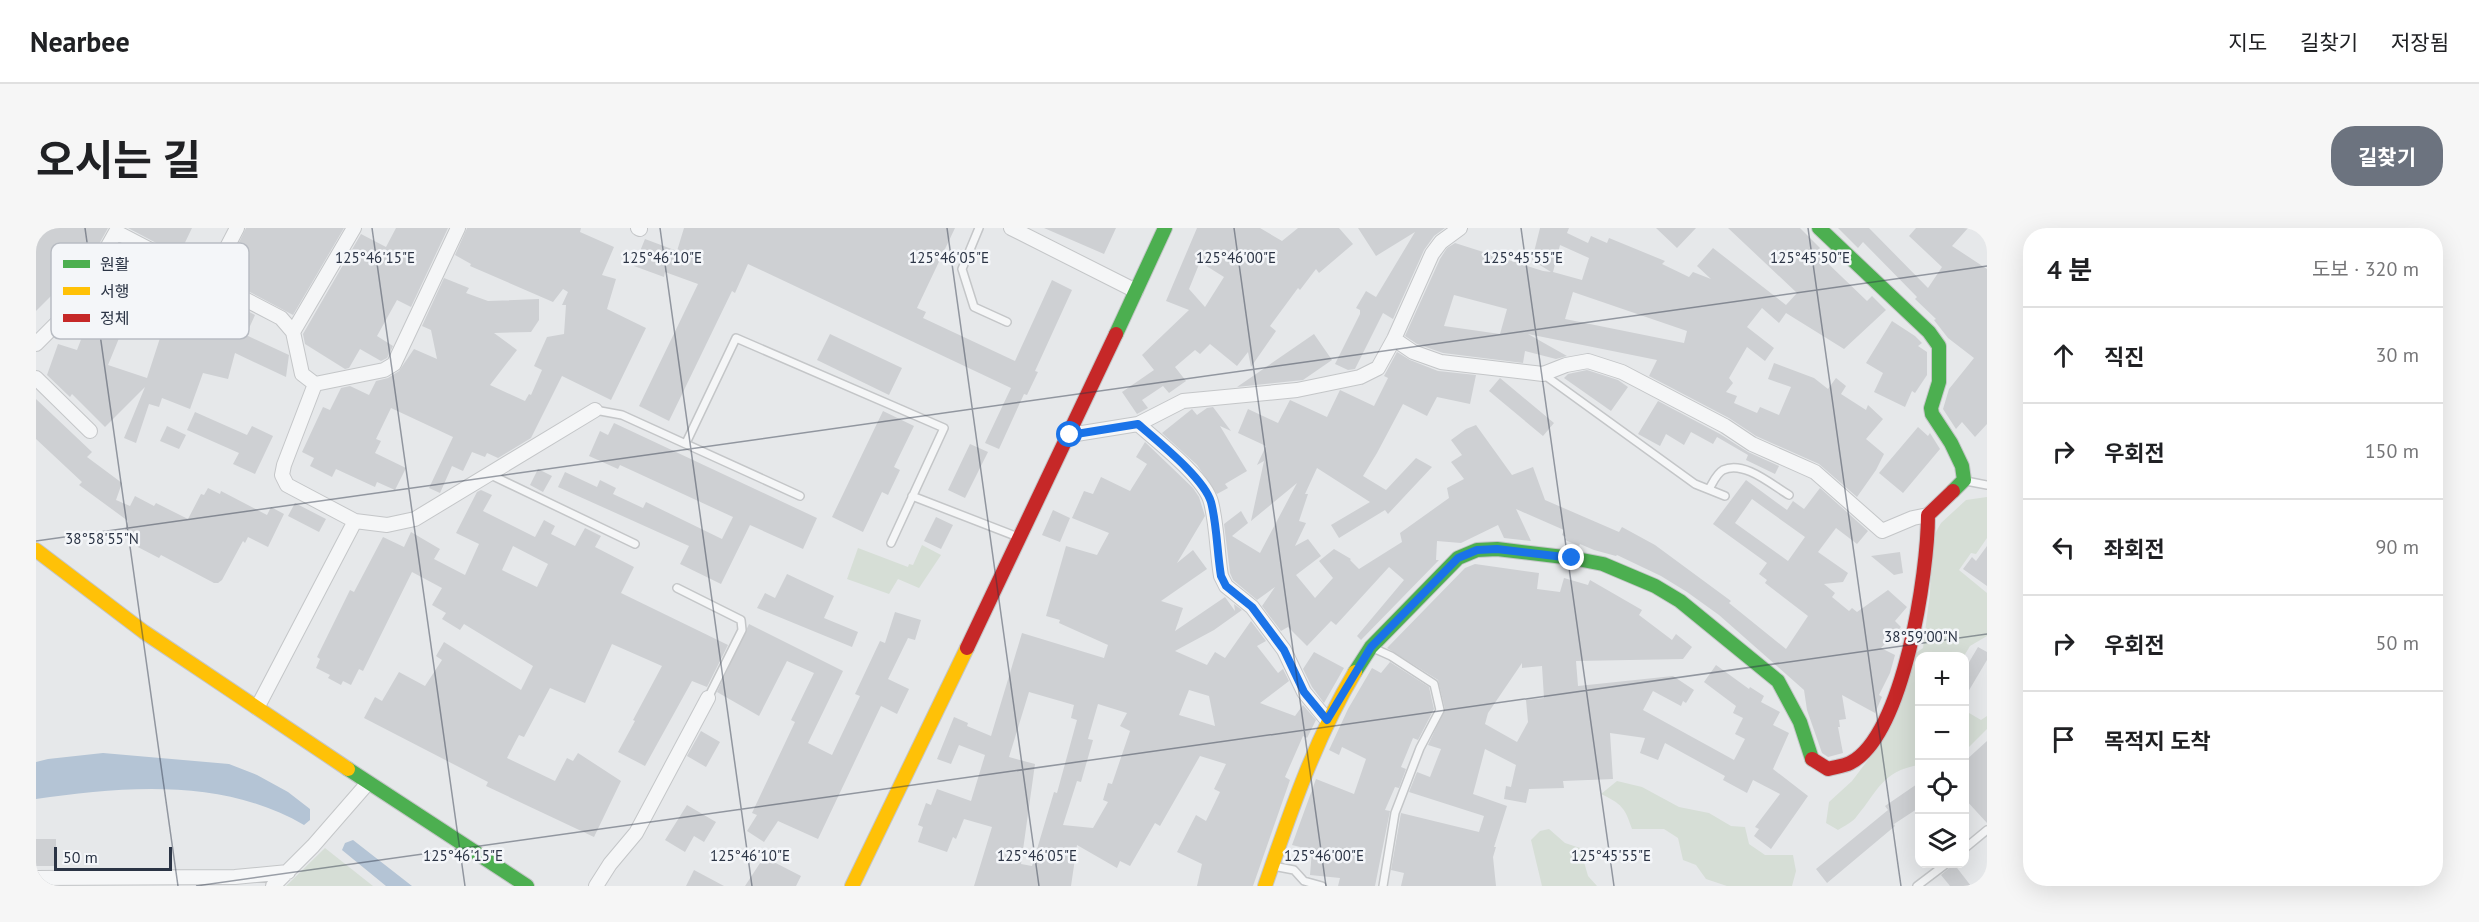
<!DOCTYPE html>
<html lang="ko">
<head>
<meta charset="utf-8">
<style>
  :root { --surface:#fff; --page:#f6f6f6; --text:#202124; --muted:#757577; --line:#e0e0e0; --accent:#6c737f }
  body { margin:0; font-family:"PT Sans","Noto Sans KR",sans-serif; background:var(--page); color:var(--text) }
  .controls { position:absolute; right:18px; bottom:18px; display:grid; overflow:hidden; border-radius:12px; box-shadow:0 6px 24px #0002 }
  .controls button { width:54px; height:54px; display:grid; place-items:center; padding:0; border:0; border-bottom:2px solid var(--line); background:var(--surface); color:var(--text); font:30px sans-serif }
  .scale { position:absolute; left:18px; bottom:15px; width:118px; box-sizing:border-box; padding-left:6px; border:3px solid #2b3445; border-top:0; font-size:16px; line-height:21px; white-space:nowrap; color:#2b3445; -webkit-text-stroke:4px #f4f6f9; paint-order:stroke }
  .stop { position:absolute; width:18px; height:18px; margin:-14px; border:4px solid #1a73e8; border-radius:50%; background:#fff }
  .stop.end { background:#1a73e8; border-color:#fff; box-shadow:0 2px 6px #0008 }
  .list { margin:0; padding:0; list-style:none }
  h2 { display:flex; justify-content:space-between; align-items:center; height:78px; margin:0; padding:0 24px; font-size:26px }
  h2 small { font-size:20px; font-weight:400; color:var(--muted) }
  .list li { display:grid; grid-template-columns:39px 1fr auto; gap:18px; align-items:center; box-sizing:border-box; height:96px; padding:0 24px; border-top:2px solid var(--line) }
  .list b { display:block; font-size:22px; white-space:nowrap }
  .list em { font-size:20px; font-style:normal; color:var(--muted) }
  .icon { flex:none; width:33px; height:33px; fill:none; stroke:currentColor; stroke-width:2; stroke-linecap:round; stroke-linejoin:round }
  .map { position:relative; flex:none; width:1951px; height:658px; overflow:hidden; border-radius:24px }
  header { display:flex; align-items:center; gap:36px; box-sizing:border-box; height:84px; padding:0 30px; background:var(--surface); border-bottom:2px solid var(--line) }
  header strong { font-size:28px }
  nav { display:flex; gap:33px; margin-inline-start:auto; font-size:21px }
  .intro { display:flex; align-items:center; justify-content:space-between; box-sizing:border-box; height:144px; padding:0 36px }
  h1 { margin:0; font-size:42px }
  .button { padding:15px 27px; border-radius:24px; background:var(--accent); color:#fff; font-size:21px; font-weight:700 }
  main { display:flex; gap:36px; padding:0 36px }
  aside { flex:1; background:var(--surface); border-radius:24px; box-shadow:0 6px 24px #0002 }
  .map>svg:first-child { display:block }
</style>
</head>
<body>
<header>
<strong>Nearbee</strong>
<nav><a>지도</a><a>길찾기</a><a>저장됨</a></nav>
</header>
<div class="intro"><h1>오시는 길</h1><a class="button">길찾기</a></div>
<main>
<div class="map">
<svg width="1951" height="658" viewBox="0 0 1951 658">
  <rect width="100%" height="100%" fill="#e6e8ea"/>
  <!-- green -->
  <path fill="#d6ded6" d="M1951,269V310L1940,326L1935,325L1923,342L1951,365V408L1934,418L1928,428H1884L1883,537C1846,543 1842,563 1821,588C1817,594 1808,598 1802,602L1790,595L1793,574L1816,553L1841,520L1877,427L1887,420L1894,365L1896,311L1905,295L1930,272Z
    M886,317L905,327L883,360L862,351L853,366L811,351L822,320L872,339L873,336L877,337Z
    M1928,482L1945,492L1951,488V501L1929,523Z
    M1581,553L1606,559L1643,579L1673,585L1695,598L1709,599L1713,616L1729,627H1757L1760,643L1756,658H1691L1670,651L1660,637L1647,632L1642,610L1628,601H1596C1589,580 1586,576 1565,566Z
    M1513,601L1529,615L1544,620L1552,648L1561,658H1506L1495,612L1504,603Z
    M289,620L337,658H250Z"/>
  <!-- water -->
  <path fill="#b4c4d5" d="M67,525L193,536L221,547L252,564L274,581V592L268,597C188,550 89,558 0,571V534L12,531Z
    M317,612L376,658H350L306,622L309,615Z"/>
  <!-- building -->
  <path fill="#ced0d3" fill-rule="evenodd" d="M0,0H72L32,72L17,66L0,83Z
    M92,0H156L143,27Z
    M210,0H308L257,87L186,49Z
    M360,0H412L375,79L361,72L341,108L357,118L351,130L345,133L324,121L313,140L309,141L269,116L267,106L325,6L350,19Z
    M431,0H545L544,4L578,19L566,47L580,51L571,81L610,100L575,172L526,148L495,210L462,230L451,225L449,229L436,224L427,243L416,238L404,265L393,260L417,209L355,180L340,211L345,213L339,225L370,240L359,262L341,254L339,259L300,241L296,249L274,238L278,230L266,224L287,179L294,182L305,160L314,158L333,167L340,153L352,150L363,143L378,121L401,131L395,102L386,98L408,50L433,60L430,65L452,73L503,71V92L495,104L458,105L481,122L454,157L489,173L493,166L495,167L506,142L498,138L511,109L528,106L530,77H526L532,64L527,61L517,74L434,38L435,36L419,27Z
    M648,0H919L881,80L890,84L887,90L979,133L1016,52L1036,62L999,143L1002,144L991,167L988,166L963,221L949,215L975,160L712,36L699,65L696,63L633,193L603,178L662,56L629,44L628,49L598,38L609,11L641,23Z
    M1008,0H1080L1068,26Z
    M1161,0H1224L1246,13L1262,0H1303L1317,16L1283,45L1280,41L1264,62L1262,60L1234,98L1240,103L1215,139L1212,124L1201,138L1174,116L1164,126L1159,122L1139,139L1150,153L1133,165L1127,158L1106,172L1112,180L1101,186L1086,164L1118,142L1106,127L1153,82L1130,73ZM1164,34L1188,49L1169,79L1153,61Z
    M1322,0H1409L1398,8L1388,22L1357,91L1347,85L1319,141L1312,142L1299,136L1324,86V82L1320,80L1330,63L1340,69L1379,4L1340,28Z
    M1504,0H1533L1531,5L1552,15L1555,8L1571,15L1573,10L1629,33L1626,36L1653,49L1657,44L1675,51L1661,38L1677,20L1750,77L1761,65L1692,0H1764L1784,20L1780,24L1831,73L1836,68L1850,82L1808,121L1750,85L1743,95L1726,80L1711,99L1738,120L1729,133L1711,119L1693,150L1697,155L1690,164L1701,168L1698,175L1721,185L1724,179L1743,187L1755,159L1732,151L1738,135L1778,150L1792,161L1800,150L1810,158L1805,166L1830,182L1832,177L1847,191L1830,211L1848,226L1840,242L1821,269L1783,236L1720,208L1693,190L1613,148L1621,132L1492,106L1531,128L1520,131L1489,123L1487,135L1407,125L1381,116L1369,108L1404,31L1411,20L1419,15L1507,43L1515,44L1496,32ZM1524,17L1553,30L1546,52L1517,44ZM1537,64L1651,103L1648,115L1529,91ZM1418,67L1471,81L1464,106L1408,98Z
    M1620,0H1660L1641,20Z
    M1802,0H1833L1892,60L1906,39L1873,8L1880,0H1932L1916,18L1951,41V196L1939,209L1926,194L1920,201L1907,181L1913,161L1938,130L1912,110L1898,92L1900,91L1879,71L1881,69L1827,14L1822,20Z
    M78,25L97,35L102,26L160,56L154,69L194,87L199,76L219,87L210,107L253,127L250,149L199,125L192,151L167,145L154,181L126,170L123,179L113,176L100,215L88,210L109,159L69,199L36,166L34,169L11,147L22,116L41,122L51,96L40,90ZM88,98L124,110L111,150L72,137Z
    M1856,93L1879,108L1886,115L1882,118L1891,124V147L1879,165L1876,163L1869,179L1838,164L1847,145L1830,135Z
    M794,106L866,140L853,167L781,132Z
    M1278,106L1296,132L1267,152L1201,159Z
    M1361,124L1374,132L1402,143L1440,147L1434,176L1401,169L1391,188L1367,176L1341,225L1327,248L1350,262L1380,230L1396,239L1352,286L1349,282L1303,310L1295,297L1334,274L1281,240L1269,266H1272L1263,293L1270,295L1259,318L1272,311L1285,328L1260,347L1279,370L1297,350L1283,333L1298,321L1315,331L1314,332L1323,341L1366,314L1364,305L1413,270L1411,260L1428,251L1415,234L1426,227L1415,212L1430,201L1440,197L1476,247L1497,239L1509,272L1583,304L1586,299L1619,317L1695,373L1693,375L1750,421L1772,388L1729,355L1731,352L1723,346L1731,335L1677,296L1710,252L1751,282L1757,273L1768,281L1784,260L1832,303L1821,316L1800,300L1782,324L1812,345L1807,354L1788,356L1799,365L1796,369L1813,383L1816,380L1821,384L1852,362L1871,379L1859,393L1865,399L1845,420L1859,427L1854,445L1843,467L1846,469L1839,485L1806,467L1810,491L1803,492L1804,499H1802L1807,525L1792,529L1786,525L1771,482L1768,462L1683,387L1651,364L1625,348L1581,327L1580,328L1558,322L1544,316L1543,318L1529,312L1530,309L1526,307L1528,302L1480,281L1495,313L1468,310L1462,297L1425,315L1401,313L1400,332H1403L1325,412L1321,408L1368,352L1353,339L1300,397L1295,393L1271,418L1252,399L1245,403L1226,378L1239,359L1221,372L1197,352L1194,345L1188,296L1205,283L1212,295L1196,308L1224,325L1261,255L1215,293L1228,233L1221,237L1230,218L1202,205L1212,181L1242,195L1254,172L1291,189L1304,162L1338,178L1352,150L1348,148ZM1716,271L1769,309L1752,333L1699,295Z
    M1551,142L1582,152L1592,159L1575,183L1528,150L1532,146Z
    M1464,150L1518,195L1507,208L1453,163Z
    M0,171L56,224L51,229L86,255L80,272L94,278L99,268L118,278L120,275L152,291L165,266L168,267L172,260L184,266L185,263L231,287L235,279L248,286L232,319L212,309L209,315L207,313L186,352L182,355H178L125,327L123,330L98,317L99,314L87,308L92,293L43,257L46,254L0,211Z
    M1622,173L1684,206L1712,224L1743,238L1739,246L1710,232L1712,227L1681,209L1677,216L1655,204L1648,217L1630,206L1624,218L1602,206Z
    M1177,179L1195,203L1184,198L1211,243L1189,256L1192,260L1181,266L1161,237L1126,205L1156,181L1161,187L1171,180Z
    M847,183L878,198L858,239L864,242L852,267L846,264L827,304L796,289Z
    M159,184L211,207L216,198L237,208L219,246L197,236L203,225L151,202Z
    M578,195L781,290L767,321L714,297L685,356L644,336L653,318L522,259L529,244L561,259L564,252L580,260L577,266L607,280L610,274L686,311L697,289L584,237L582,241L553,228L564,203L572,207Z
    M131,198L150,207L143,221L124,213Z
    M1882,199L1892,208L1894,205L1904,221L1867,265L1843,245Z
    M1109,214L1157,260L1163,269L1169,288L1141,335L1157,322L1171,341L1125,373L1147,380L1139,403L1189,369L1199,383L1198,376L1206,382L1178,402L1139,423L1171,437L1179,424L1189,430L1215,393L1230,413L1221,418L1242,445L1247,441L1253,453L1224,475L1259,488L1267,477L1280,492L1271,510L1267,508L1249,549L1254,552L1217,658H1161L1166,636L1141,624L1160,587L1170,593L1184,564L1178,561L1190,536L1164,528L1124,598L1119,595L1094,638L1084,633L1081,640L1041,617L1035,658H938L956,599L928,591L920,611L917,609L911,624L882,614L887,599L882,597L890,575L895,577L901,561L935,573L949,527L923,517L915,536L901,531L918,489L932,495L931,498L955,508L986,405L1068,430L1072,417L1023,395L1024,392L1010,388L1030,318L1061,327L1073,305L1036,290L1048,263L1057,266L1065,249L1094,263L1111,236L1100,229ZM1153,462L1173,468L1179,498L1143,487ZM993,464L1038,477L1035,490L1041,492L1021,565L1018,564L996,638L985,636L999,536L973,529ZM1062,476L1091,485L1084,498L1094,503L1076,556L1072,555L1067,572L1072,574L1057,600L1027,597L1041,553L1045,554L1057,512L1052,511Z
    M934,216L952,224L929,270L912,262Z
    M502,241L516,248L507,264L494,257Z
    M445,262L456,267L447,283L499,309L508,292L519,298L515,306L539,318L549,300L565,308L559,319L598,339L585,365L692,417L671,459L656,453L609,538L582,524L599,493L597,492L626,438L576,416L549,475L514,460L488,509L483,507L471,530L519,553L531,530L537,533L542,525L585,553L558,609L450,558L452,554L328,490L339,469L346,473L363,444L389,458L406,432L400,428L408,414L485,462L497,438L428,396L424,402L406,391L410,385L396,377L406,360L376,344L327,443L323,441L315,457L307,453L305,457L292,450L294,447L280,440L284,431L281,429L314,362L318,364L347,309L368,319L375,304L404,321L398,331L429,347L443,316L420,305L441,264ZM477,318L512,336L501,359L466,342Z
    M259,275L290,291L283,304L252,288Z
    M1017,282L1034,290L1024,314L1006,307Z
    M900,289L917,297L905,321L888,313Z
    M1951,318V358L1927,341L1936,329L1940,333Z
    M1864,324L1867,345L1858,347L1835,328Z
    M1439,336L1503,345L1501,361L1524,364L1528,350L1552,357L1554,352L1606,382L1603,387L1636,412L1640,406L1656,419L1647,431L1540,433L1542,458L1637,448L1658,462L1650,475L1647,473L1645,478L1617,463L1607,482L1698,532L1709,511L1699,506L1707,490L1697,485L1700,478L1668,454L1680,437L1713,461L1714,459L1728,468L1725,474L1744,484L1737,497L1753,505L1737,541L1772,568L1735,621L1718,608L1723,601L1719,599L1744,566L1717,552L1711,565L1687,552L1689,548L1629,515L1622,532L1604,525L1609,510L1574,505L1577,551L1527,553L1528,560L1493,561L1490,575L1468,571L1470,558L1475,559L1480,537L1449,521L1437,566L1471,578L1458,619H1460L1457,629L1460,658H1365L1368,645L1355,642L1365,585L1443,604L1448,588L1373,564L1381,544L1394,549L1405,521L1392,517L1409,481L1402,452L1351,420L1429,340ZM1486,435V440L1506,438L1508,470L1490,472L1492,494L1481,514L1449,496L1452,485Z
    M751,346L798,368L788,390L822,404L816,419L721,380L729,365L739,370Z
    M859,384L885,392L879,412L872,410L852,451L873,461L861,486L845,478L782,611L742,593L728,614L711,603L721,587L716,585L759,494L755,492L778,445L751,433L723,488L681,464L713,396L807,443L772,515L796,527L824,468L819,466L844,413L849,415Z
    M1942,419L1951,424V432L1929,469V441Z
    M1278,424L1308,440L1288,475L1276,459L1267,441Z
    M1354,434L1393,459L1398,481L1382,512L1377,510L1365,539L1370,541L1363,560L1359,559L1349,582L1354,583L1339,658H1302L1304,650L1274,647L1276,622L1256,617L1280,551L1318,566L1330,531L1306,519L1303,527L1293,522L1312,481L1336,440L1345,445Z
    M665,503L684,514L670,539L651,528Z
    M1951,513V595L1929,571V533Z
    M1884,554V579L1858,596L1859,598L1791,655L1780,641L1852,582L1849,578Z
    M651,577L680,594L668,614L658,608L649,624L629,612Z
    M0,611H20V638H0Z
    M728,629L765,648L760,658H709Z
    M1918,636L1935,658H1914L1905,647Z
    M658,642L688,658H650Z"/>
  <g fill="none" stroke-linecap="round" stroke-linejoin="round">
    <!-- lane casing -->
    <g stroke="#c4c6c8" stroke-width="10">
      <path id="lane" d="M943,0L926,41L938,79L971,94
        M1507,146L1659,256L1689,268
        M559,182L586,187L764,268
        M650,215L700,110L908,200L855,315
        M455,247L599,316
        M1930,253L1951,257
        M1673,261C1677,255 1680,246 1687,242C1708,232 1736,257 1753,267
        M876,268L982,309
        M641,360L705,392L706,402L672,470
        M1337,420L1355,428L1398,456L1404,482L1384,520L1359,585L1347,658
        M1928,621L1951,602
        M1237,638L1258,642L1268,653L1286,658
        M1881,658L1910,636"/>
    </g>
    <!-- street casing -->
    <g stroke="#c4c6c8" stroke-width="16">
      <path id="street" d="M422,0L358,136L348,142L279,156L248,237L246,247L251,257L319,293L351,297L379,291L559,182
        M602,0L604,1
        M975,0L1100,63
        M174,52L201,0
        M257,104L318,0
        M1358,111L1377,124L1405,134L1507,146L1530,137L1552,133L1586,144L1689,198L1716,216L1779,244L1846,303L1877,290L1892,287
        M0,116L39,77L80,4L245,90L257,104L266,146L279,156
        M0,150L54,203
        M1102,196C1121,213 1169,250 1175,274C1181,297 1181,324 1185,348L1190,358L1216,379L1248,422L1268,464L1291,492
        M1034,207L1102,196L1147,173L1261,162L1324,149L1342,140L1358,111L1396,26L1405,14L1424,0
        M221,480L319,293
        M0,650L199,649L252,644
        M237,658L277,618L331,556
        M560,658L574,636L600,605L672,470"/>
    </g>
    <!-- fast casing -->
    <g stroke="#c4c6c8" stroke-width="16">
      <path id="fast" d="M1783,0L1893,104L1903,118V154L1895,180L1896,186L1915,215L1926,238L1928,252L1917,263
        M1080,106L1129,0
        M1319,444L1335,419L1422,330L1441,322L1461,321L1536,330L1567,336L1619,358L1644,373L1742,453L1764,494L1776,531
        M312,541L491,658"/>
    </g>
    <!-- slow casing -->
    <g stroke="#c4c6c8" stroke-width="16">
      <path id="slow" d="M0,322L108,404L312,541
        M816,658L931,420
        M1229,658C1254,585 1279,511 1319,444"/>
    </g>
    <!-- jam casing -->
    <g stroke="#c4c6c8" stroke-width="16">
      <path id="jam" d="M931,420L1080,106
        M1776,531L1792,541C1799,539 1808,538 1814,535C1868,508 1892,343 1892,287L1917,263"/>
    </g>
    <!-- lane -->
    <use href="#lane" stroke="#f5f6f7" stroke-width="7"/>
    <!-- street -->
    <use href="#street" stroke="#f5f6f7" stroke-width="14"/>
    <!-- fast -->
    <use href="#fast" stroke="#4caf50" stroke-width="14"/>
    <!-- slow -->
    <use href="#slow" stroke="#ffc107" stroke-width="14"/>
    <!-- jam -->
    <use href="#jam" stroke="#c62828" stroke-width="14"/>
  </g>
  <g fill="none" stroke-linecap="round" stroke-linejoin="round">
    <!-- route -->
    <path stroke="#1a73e8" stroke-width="8" d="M1034,207L1102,196C1121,213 1168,250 1175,274C1181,297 1181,324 1185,348L1190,358L1216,379L1248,422L1268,464L1291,492L1335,419L1422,330L1441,322L1461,321L1536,330"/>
  </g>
  <!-- ticks -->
  <path fill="none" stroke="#2b3445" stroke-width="1.5" stroke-opacity="0.45" d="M49,0L142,658M336,0L429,658M624,0L716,658M911,0L1003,658M1198,0L1290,658M1485,0L1578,658M1772,0L1865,658M0,313L1951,38M160,658L1951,406"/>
  <!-- legend -->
  <rect x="15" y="15" width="198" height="96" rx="9" fill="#f4f6f9" stroke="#b8bcc3" stroke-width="1.5"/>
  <rect x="27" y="32" width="27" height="8" fill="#4caf50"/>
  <rect x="27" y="59" width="27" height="8" fill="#ffc107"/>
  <rect x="27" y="86" width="27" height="8" fill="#c62828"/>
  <g font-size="16" fill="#2b3445">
    <text x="64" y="42">원활</text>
    <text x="64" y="69">서행</text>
    <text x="64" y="96">정체</text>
  </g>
  <g font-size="15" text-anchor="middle" fill="#2b3445" stroke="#f4f6f9" stroke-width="5" stroke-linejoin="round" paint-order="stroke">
    <text x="339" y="35">125°46'15"E</text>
    <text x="626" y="35">125°46'10"E</text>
    <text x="913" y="35">125°46'05"E</text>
    <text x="1200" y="35">125°46'00"E</text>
    <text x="1487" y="35">125°45'55"E</text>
    <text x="1774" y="35">125°45'50"E</text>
    <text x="66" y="316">38°58'55"N</text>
    <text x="1885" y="414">38°59'00"N</text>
    <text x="427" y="633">125°46'15"E</text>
    <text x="714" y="633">125°46'10"E</text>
    <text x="1001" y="633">125°46'05"E</text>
    <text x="1288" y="633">125°46'00"E</text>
    <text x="1575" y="633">125°45'55"E</text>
  </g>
</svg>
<div class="controls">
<button>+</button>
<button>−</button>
<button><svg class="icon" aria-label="locate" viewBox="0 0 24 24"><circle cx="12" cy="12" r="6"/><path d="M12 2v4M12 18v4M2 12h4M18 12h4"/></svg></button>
<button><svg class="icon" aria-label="layers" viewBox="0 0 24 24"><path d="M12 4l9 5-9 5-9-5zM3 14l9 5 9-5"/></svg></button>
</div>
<div class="scale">50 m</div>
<div class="stop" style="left:1034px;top:207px"></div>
<div class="stop end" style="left:1536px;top:330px"></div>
</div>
<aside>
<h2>4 분<small>도보 · 320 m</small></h2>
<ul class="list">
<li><svg class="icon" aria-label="ahead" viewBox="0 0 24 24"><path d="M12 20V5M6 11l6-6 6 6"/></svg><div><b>직진</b></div><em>30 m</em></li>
<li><svg class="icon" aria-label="right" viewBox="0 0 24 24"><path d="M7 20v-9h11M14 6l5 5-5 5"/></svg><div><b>우회전</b></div><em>150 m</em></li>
<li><svg class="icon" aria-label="left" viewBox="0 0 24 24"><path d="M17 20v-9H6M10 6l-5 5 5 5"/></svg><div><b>좌회전</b></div><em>90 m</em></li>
<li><svg class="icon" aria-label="right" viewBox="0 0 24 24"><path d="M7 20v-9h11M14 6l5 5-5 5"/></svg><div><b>우회전</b></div><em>50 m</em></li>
<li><svg class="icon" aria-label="arrive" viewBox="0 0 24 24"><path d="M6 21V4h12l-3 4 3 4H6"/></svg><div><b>목적지 도착</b></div></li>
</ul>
</aside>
</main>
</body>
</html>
